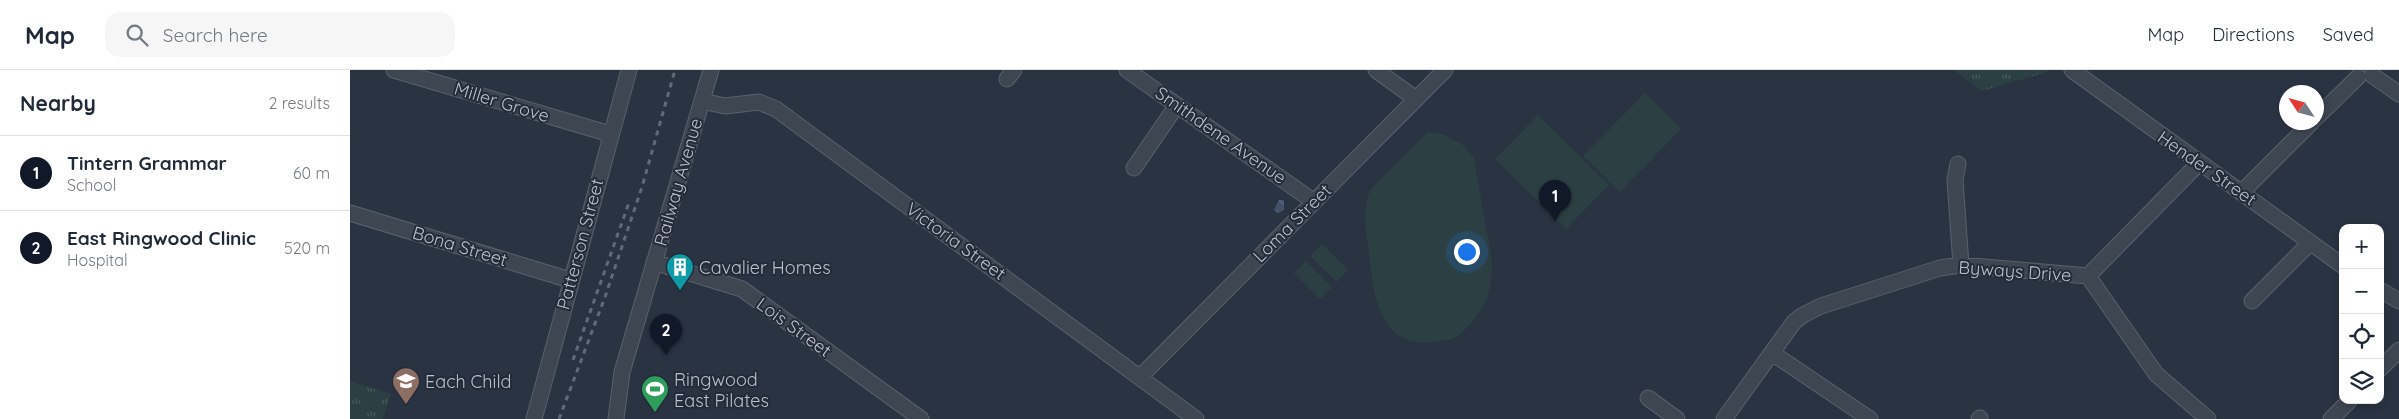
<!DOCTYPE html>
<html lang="en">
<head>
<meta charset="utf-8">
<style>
  :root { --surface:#fff; --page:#f6f6f7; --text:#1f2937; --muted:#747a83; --line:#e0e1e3; --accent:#111827 }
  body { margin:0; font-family:Quicksand,sans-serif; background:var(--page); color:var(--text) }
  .controls { position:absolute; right:15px; bottom:15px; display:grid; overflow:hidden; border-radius:10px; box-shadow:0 2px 8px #0003 }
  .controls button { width:45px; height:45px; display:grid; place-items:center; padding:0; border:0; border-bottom:1px solid var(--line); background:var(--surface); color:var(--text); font:25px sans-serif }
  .compass { position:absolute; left:1929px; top:15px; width:45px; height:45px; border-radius:50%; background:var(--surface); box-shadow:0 2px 8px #0003; rotate:306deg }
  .you { position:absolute; left:1116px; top:181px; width:18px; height:18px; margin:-12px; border:4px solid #fff; border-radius:50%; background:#1a73e8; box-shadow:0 0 0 8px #1a73e833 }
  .badge { display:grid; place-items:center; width:32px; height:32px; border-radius:50%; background:var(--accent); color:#fff; font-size:16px; font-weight:700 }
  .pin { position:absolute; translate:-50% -41px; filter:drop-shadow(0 1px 2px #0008) }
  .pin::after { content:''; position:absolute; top:26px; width:18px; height:15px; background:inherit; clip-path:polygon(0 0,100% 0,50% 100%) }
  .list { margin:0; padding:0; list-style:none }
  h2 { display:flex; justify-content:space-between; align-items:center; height:65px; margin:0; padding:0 20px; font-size:21px }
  h2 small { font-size:16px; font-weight:400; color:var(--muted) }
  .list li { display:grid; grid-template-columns:32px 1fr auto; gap:15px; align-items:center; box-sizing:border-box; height:75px; padding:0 20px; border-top:1px solid var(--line) }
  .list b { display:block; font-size:19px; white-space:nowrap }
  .list p { margin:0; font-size:16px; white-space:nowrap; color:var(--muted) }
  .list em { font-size:16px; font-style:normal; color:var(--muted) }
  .icon { flex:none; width:28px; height:28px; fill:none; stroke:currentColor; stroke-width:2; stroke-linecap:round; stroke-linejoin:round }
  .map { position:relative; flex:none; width:2049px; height:349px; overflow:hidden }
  header { display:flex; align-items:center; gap:30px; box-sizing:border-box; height:70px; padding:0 25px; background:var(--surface); border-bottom:1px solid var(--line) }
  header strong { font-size:24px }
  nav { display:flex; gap:28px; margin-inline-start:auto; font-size:18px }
  .search { width:350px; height:45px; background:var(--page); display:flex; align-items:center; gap:12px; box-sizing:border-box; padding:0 18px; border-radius:15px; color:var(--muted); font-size:19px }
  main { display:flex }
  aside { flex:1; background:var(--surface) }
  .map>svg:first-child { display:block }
</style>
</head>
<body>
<header>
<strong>Map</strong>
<div class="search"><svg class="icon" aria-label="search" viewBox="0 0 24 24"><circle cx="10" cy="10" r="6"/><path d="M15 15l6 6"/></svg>Search here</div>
<nav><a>Map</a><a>Directions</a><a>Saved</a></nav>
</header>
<main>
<aside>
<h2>Nearby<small>2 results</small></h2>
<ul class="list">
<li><span class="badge">1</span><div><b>Tintern Grammar</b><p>School</p></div><em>60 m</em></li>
<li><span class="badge">2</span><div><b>East Ringwood Clinic</b><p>Hospital</p></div><em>520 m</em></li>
</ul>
</aside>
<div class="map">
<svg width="2049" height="349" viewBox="0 0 2049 349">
  <defs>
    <pattern id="park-tufts" width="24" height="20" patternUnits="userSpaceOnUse" patternTransform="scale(1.25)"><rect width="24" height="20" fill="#2c4043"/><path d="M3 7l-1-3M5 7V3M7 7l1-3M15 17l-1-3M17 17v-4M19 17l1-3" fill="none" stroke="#495a5d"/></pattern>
    <pattern id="water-waves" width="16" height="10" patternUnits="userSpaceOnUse" patternTransform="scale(1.25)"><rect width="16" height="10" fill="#43526b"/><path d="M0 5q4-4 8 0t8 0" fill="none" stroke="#5c697f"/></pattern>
  </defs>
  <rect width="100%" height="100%" fill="#2a3342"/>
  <!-- park -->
  <path fill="url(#park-tufts)" d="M1604,0H1697V2L1632,21Z
    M0,311L41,324L33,349H0Z"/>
  <!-- pitch -->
  <path fill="#2c4043" d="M1295,23L1331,59L1270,122L1233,86Z
    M1188,45L1259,115L1216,159L1145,89Z
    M1078,62L1095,65L1113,75L1124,88L1142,192C1141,209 1141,226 1131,240C1125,249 1114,263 1104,268C1100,270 1094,270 1089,271C1069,275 1048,272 1036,252C1023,231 1022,207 1019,183C1016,161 1011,139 1021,119Z
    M972,174L998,200L987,212L960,186Z
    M956,191L982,217L970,229L944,203Z"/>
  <!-- water -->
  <path fill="url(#water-waves)" d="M929,130H934V140L928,143L924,140Z"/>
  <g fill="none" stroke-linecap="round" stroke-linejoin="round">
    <!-- minor casing -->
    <g stroke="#59616c" stroke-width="17">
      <path id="minor" d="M44,0L260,64
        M777,0L963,131
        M1026,0L1066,29
        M1722,0L1993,196
        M2022,5L2049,24
        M657,9L664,0
        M352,31L375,36L409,32L426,39L846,349
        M1966,48L2008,7
        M1608,94L1605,110L1611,195
        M784,98L827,35
        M1892,122L1962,52
        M0,143L220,210
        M304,192L392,219L571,349
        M1738,206L1849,93
        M2030,220L2049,231
        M1902,231L1960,173
        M1422,283L1520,349
        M2030,299L2049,280
        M790,307L1095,0
        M1298,328L1327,349
        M184,349L279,0
        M266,349L272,302L361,0
        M1374,349L1444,252L1453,245L1471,236L1590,198L1611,195L1738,206L1806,304L1858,349
        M1629,349L1630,348
        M1981,349L2000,330"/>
    </g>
    <!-- minor -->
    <use href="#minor" stroke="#3e4652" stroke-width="15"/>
    <!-- rail -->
    <path stroke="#616a79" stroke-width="3" stroke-dasharray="5 5" stroke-linecap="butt" d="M223,290L280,130
      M209,349L255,227L292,117L325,0"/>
  </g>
  <!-- icons -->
  <defs>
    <g id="building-pin" transform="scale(1.4375)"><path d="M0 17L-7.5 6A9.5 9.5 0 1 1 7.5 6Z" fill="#0f9aa8" stroke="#232b38"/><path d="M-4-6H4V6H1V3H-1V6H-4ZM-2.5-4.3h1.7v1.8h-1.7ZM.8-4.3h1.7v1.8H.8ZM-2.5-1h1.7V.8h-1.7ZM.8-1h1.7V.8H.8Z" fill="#fff"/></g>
    <g id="school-pin" transform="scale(1.4375)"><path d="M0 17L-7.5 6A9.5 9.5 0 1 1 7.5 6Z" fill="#8d6e63" stroke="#232b38"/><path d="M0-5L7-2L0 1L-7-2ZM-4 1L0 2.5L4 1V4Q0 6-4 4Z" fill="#fff"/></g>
    <g id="stadium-pin" transform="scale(1.4375)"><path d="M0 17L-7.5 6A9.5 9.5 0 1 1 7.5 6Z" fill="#2e9e5b" stroke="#232b38"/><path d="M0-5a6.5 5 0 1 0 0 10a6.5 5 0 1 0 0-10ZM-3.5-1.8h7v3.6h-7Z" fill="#fff"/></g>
  </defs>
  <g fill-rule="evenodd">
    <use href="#building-pin" x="330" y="197"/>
    <use href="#school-pin" x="56" y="311"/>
    <use href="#stadium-pin" x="305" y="319"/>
  </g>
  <g text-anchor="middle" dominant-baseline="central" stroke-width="4" stroke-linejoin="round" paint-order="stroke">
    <!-- street labels -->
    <g font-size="18" fill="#bbc1cc" stroke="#232b38">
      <text transform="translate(152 32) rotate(17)">Miller Grove</text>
      <text transform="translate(871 65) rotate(35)">Smithdene Avenue</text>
      <text transform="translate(1857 98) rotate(35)">Hender Street</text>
      <text transform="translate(328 112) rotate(-74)">Railway Avenue</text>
      <text transform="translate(942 153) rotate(-45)">Loma Street</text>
      <text transform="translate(606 171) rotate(36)">Victoria Street</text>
      <text transform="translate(230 174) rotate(-75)">Patterson Street</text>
      <text transform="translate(110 176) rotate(17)">Bona Street</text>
      <text transform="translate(1665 201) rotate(4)">Byways Drive</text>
      <text transform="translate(444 257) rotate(36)">Lois Street</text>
    </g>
    <!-- poi labels -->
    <g font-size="18" fill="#bbc1cc" stroke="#232b38" text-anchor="start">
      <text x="349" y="197">Cavalier Homes</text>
      <text x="324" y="309">Ringwood<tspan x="324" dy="21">East Pilates</tspan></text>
      <text x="75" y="311">Each Child</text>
    </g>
  </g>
</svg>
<div class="controls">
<button>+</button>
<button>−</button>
<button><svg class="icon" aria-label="locate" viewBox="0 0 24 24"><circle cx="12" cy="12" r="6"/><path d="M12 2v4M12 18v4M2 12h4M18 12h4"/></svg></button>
<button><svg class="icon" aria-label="layers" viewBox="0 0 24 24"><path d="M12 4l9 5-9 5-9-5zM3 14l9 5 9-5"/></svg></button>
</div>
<svg class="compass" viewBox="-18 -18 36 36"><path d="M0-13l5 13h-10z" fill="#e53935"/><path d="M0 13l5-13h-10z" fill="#747a83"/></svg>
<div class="you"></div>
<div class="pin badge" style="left:1205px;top:151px">1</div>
<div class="pin badge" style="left:316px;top:285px">2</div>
</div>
</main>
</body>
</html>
